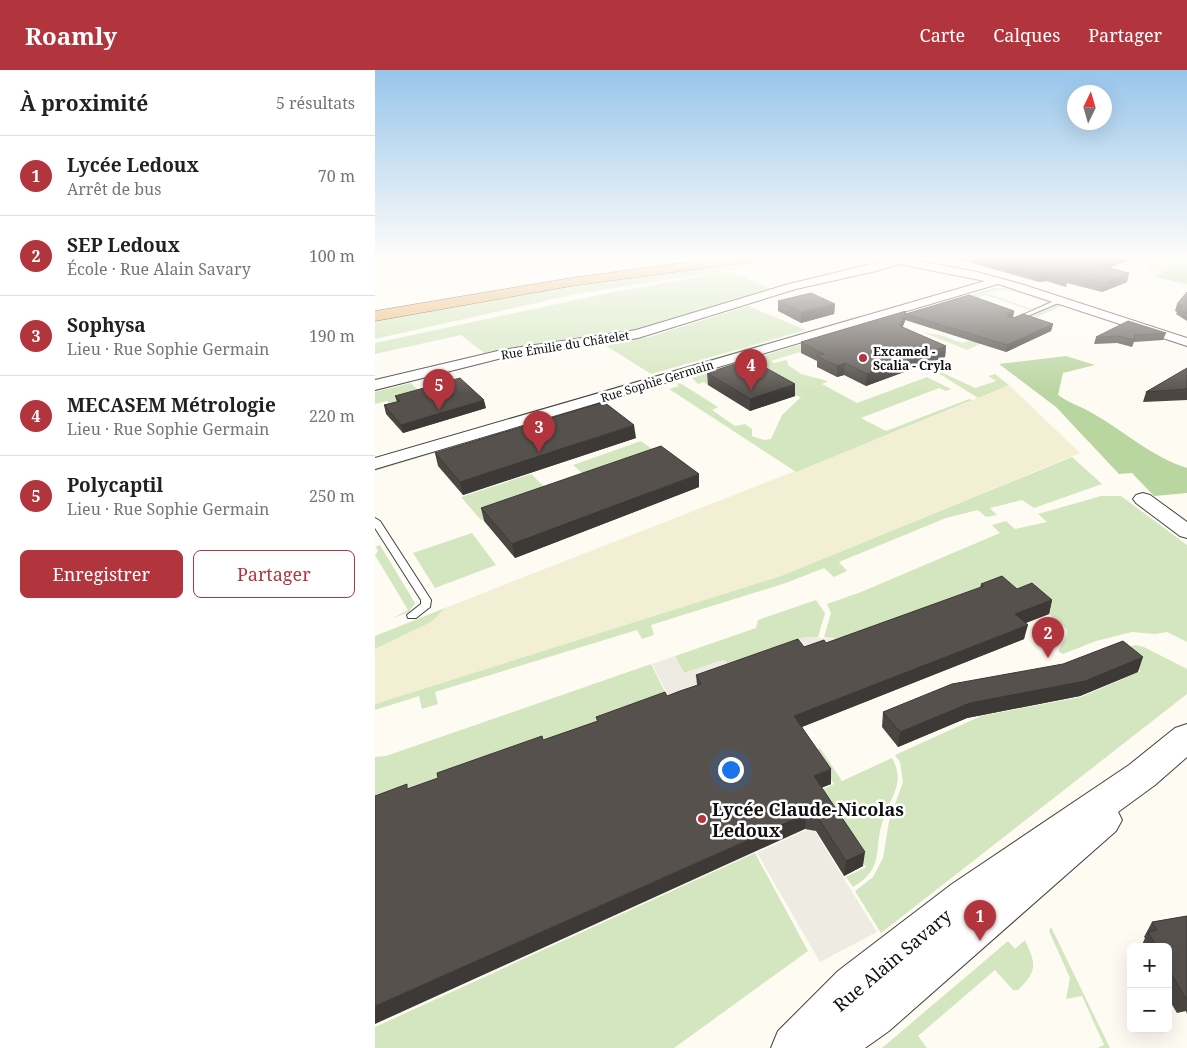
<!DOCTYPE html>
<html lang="fr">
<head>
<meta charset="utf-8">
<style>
  :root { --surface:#fff; --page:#f6f6f6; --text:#202124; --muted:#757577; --line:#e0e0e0; --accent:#b2353d }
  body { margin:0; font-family:"Noto Serif",serif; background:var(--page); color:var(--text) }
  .controls { position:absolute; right:15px; bottom:15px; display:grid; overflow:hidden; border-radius:8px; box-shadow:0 5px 20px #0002 }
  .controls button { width:45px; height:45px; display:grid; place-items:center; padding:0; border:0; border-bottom:1px solid var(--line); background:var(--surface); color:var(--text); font:25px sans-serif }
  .compass { position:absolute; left:692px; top:15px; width:45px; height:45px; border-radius:50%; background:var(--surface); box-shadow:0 5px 20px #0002; rotate:5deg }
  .you { position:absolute; left:355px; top:699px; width:18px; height:18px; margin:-12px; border:4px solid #fff; border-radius:50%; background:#1a73e8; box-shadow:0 0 0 8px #1a73e833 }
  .badge { display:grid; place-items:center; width:32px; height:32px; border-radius:50%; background:var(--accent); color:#fff; font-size:16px; font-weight:700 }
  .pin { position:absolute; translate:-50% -41px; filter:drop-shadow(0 1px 2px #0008) }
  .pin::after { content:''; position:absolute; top:26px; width:18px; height:15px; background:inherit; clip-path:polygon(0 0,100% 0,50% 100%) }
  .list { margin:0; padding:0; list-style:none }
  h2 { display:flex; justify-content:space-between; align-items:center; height:65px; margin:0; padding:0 20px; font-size:21px }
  h2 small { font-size:16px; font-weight:400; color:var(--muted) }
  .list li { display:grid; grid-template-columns:32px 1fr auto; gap:15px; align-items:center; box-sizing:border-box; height:80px; padding:0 20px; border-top:1px solid var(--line) }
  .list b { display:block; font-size:19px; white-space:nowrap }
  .list p { margin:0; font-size:16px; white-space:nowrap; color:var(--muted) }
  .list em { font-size:16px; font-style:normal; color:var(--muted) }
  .actions { display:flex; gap:10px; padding:15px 20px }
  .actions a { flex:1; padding:11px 0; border:1px solid var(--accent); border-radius:8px; text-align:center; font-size:18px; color:var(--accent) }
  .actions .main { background:var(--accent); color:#fff }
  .map { position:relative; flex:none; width:812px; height:978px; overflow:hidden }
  header { display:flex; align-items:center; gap:30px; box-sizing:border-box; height:70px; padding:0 25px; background:var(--accent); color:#fff }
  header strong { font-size:24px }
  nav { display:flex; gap:28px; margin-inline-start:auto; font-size:18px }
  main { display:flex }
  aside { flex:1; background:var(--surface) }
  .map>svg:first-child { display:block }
</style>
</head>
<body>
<header>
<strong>Roamly</strong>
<nav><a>Carte</a><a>Calques</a><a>Partager</a></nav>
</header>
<main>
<aside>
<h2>À proximité<small>5 résultats</small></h2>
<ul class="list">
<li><span class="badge">1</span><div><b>Lycée Ledoux</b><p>Arrêt de bus</p></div><em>70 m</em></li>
<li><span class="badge">2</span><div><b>SEP Ledoux</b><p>École · Rue Alain Savary</p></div><em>100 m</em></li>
<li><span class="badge">3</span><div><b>Sophysa</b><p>Lieu · Rue Sophie Germain</p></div><em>190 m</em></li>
<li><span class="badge">4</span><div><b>MECASEM Métrologie</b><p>Lieu · Rue Sophie Germain</p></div><em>220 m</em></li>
<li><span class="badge">5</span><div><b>Polycaptil</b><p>Lieu · Rue Sophie Germain</p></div><em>250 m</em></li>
</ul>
<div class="actions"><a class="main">Enregistrer</a><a>Partager</a></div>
</aside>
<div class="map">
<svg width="812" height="978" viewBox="0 0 812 978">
  <rect width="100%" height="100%" fill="#fefbf3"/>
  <!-- farmland -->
  <path fill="#f2efd5" d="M634,315L705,383L406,506L0,634V579L56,552L70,538L510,366Z"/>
  <!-- green -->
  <path fill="#d4e6bf" d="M406,187H437L201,224L0,269V252L12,249L174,220Z
    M788,187H812V195L786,203L772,199Z
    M355,201L395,219L260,260L109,283L86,265L0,284V273L224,225Z
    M619,218L638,219L670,229L674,233L668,235L671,232C652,226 630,215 611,223L655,238L664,237L646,241L651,239L611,225L537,248L528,244Z
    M684,233L688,235L592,280L547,262L566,265L587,273L638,255Z
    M373,236L431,260L276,304L230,275L274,267Z
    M483,246L485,247L45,377H37Z
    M498,259L396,291L399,293L412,290L413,295L426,304L453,311L447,314L482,333L552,307L576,319L571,321L564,318L486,348L511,361L594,329L597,330L421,402L294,319L304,316L302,314L305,313L343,337L337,340L360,356L370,354L377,359V366L389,370L396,369L407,345L426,327L356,307L333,315L328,312L323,314L317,308L430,273Z
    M566,302L600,318L621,311L613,306L620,304L634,315L603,328L563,303Z
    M296,310L298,311L0,401V398Z
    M36,313L48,325L14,333L12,331L0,334V322Z
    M266,371L284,384L214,409L198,395Z
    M697,387L727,414L659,438L647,430L615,438L622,445L611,447L603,440L571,448L464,492L472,501L459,507L449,498L411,513L276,555L279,565L267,569L262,560L60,622L63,634L47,639L44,626L0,640V634L406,506Z
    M156,404L178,425L106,450L86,427Z
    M726,426H746L812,475V572L792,562L780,564L757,562L721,571L688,584L683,581L692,565V559L654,527L479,571L449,567L456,543L452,534L486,522L625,463L617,455L631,451L640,459L672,452L663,444Z
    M97,463L121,495L60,518L38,483Z
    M5,475L40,533L34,542L18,548L33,540L0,485L3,481L1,477Z
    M441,530L450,543L443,567L426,568L353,594L349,590L309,603L300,586L381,558L383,550Z
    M70,538L56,552L0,579V566Z
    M760,575L769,577L812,599V624L506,863L480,821L498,807L508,788L514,751L528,712L525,692L520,685L606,646L706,627L766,601L742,581Z
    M276,594L296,634L0,742V687L11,686Z
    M445,678L467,711L517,688C531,713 516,726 508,750C498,778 511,798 478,817L471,807L491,797L442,722L459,714L437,681Z
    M380,783L433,881L299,978H0V957Z
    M676,857L735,978H722L729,975L707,926L691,929L695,908L674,861Z
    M650,870C661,894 663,901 643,920H638L620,900L543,966L552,978H507L633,871L640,879Z"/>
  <!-- forest -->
  <path fill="#b9d5a0" d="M812,195V214L780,207L786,203Z
    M691,286L720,295L688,303L683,325C694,333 705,336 717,343C749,361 777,387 812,398V423L779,426L757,403L744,404L681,337L624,294Z"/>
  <!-- plaza -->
  <path fill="#eeebe2" d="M435,567L472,570L299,637L277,594L300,586L309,603L349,590L353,595L426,568Z
    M437,757L502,862L445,892L382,783Z"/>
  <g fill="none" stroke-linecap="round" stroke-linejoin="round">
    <!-- service casing -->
    <g stroke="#424242" stroke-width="2">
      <path id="service" d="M686,228L689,230L688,231L641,251L636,250Z
        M0,448L5,451L56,530L55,537L41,548H33L32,545L46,534V530L0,458Z"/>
    </g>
    <!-- minor casing -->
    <g stroke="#424242" stroke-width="2">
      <path id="minor" d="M82,187H224L219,190H87Z
        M513,187H537L536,189L602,202L649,215L812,268V276L623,214L0,399V388L610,211L524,194L501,201L421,219L263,268L127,288L0,320V310L127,280L261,260L414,214L513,190Z
        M768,423L775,425L812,452V468L805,466L761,433L758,429L761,425Z"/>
    </g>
    <!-- tertiary casing -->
    <g stroke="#424242" stroke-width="2">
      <path id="tertiary" d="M812,654V687L780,715L743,742L747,750L741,761L514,961L490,978H396L403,961L463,901L577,814L754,695L800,658Z"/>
    </g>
    <!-- trunk casing -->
    <g stroke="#202020" stroke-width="1">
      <path id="trunk" d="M351,187H387L380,191L196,216L0,251V241L196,208Z"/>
    </g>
    <!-- service -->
    <use href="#service" fill="#fff" fill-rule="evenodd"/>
    <!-- minor -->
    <use href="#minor" fill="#fff" fill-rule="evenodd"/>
    <!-- tertiary -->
    <use href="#tertiary" fill="#fff" fill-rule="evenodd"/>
    <!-- trunk -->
    <use href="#trunk" fill="#e8b670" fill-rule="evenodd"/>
  </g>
  <!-- wall -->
  <path fill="#4b4642" d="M575,187H761L735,198L752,212L727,222L692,213L691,217L671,211L664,212Z
    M812,222V251L801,244L802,242L800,241L802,234Z
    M403,231L460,234L459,244L426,253L403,241Z
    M531,241L530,251L527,257L571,276L570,287L491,316L469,305L462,307L442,297V291L426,283V272Z
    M639,241L638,247L678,254L676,261L631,282L530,250L531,244Z
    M791,263L788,270L759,272L757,277L742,273L719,274L721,267Z
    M812,298V330L768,332L771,322Z
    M332,303L420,314V326L375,341L333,315Z
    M20,326L111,338L28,363L11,344L9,335L22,332Z
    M261,368L88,425L63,396L60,383Z
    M324,417L140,488L109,451L106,438Z
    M606,514L642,519L677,530L674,544L651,553L649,569L427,657L456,714L446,718L488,796L469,806L441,761L430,759L34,719L222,651L221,647L292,626L322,615L321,605L429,577L451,573L605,518Z
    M763,602L705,626L592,648L523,677L507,657L508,642Z
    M812,846V944L811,941L802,943L793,928V877H766L770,868L769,867L777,852Z"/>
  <!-- shaded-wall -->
  <path fill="#3d3936" d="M742,187H761L721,203L723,195Z
    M673,202L671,211L664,212L665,204Z
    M754,203L752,212L727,222L729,213Z
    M460,234L459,244L426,253V242Z
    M531,241L530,251L524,267L525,256Z
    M639,241L638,247L631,250L632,244Z
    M678,254L676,261L631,282L632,275Z
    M571,276L570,287L491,316L492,304Z
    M470,293L469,305L462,307V296Z
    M420,314V326L375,341V329Z
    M109,330L111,338L28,363L26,355Z
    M259,355L261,368L88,425L85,412Z
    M324,404V417L140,488L137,474Z
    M677,530L674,544L637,558L640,544Z
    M653,555L649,569L419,660V646Z
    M768,587L763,602L705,626L592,648L523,677L525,662L595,633Z
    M456,699V714L438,721L439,706Z
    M431,744L430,759L0,954V936Z
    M490,782L488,796L469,806L471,791Z"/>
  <!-- building -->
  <path fill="#57514d" stroke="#3d3936" d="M605,187H742L723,195L754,203L729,213L694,204L693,208L673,202L665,204Z
    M812,222V243L803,238L808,236L802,234Z
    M436,223L460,234L426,242L403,231Z
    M594,225L639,241L632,244L633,247L639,248L648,244L678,254L632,275L531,244Z
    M531,241L525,256L571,276L492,304L470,293L462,296L442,286L449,284L426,272Z
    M753,251L791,263L760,265L759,270L744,266L721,267Z
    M375,289L420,314L375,329L332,303Z
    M812,298V319L771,322Z
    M85,308L109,330L26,355L9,335L25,331L20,326Z
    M229,332L259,355L85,412L60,383Z
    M286,376L324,404L137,474L106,438Z
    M627,506L642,519L657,513L677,530L640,544L653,555L419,646L456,699L439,706L490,782L471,791L442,746L431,744L0,936V726L32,714V719L63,708L62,703L167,666L168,670L223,651L221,647L290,622L292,626L305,621L326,614L321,605L423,569L429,577L449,570L451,573L609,516L606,514Z
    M748,571L768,587L710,611L595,633L525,662L508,642L577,614L688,594Z
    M812,846V929H811L793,898V877H782L773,862L782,860L777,852Z"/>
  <!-- sky -->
  <linearGradient id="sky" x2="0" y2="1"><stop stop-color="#97c5eb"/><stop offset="0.58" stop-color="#fffdfa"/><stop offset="1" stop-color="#fffdfa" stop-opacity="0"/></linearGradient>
  <rect width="812" height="324" fill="url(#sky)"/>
  <!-- markers -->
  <g fill="#b2353d" stroke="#fff" stroke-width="2">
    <circle cx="488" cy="288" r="5"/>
    <circle cx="327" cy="749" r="5"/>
  </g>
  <g text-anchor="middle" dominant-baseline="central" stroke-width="5" stroke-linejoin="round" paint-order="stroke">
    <!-- far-street labels -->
    <g font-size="12" fill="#0f0f0f" stroke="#fff">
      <text transform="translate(190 275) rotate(-9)">Rue Émilie du Châtelet</text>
      <text transform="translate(282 311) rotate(-17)">Rue Sophie Germain</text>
    </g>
    <!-- far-poi labels -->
    <g font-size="12" font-weight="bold" fill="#0f0f0f" stroke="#fff" text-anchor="start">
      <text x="498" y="281">Excamed -<tspan x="498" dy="14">Scalia - Cryla</tspan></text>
    </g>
    <!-- near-poi labels -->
    <g font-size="18" font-weight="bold" fill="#0f0f0f" stroke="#fff" text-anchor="start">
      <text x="337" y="739">Lycée Claude-Nicolas<tspan x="337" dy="21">Ledoux</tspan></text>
    </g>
    <!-- near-street labels -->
    <g font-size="18" fill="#0f0f0f" stroke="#fff">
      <text transform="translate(517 890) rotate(-40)">Rue Alain Savary</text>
    </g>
  </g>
</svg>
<div class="controls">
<button>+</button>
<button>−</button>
</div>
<svg class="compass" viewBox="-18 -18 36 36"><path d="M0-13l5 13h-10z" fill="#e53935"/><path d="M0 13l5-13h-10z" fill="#757577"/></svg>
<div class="you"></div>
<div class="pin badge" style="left:605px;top:871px">1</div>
<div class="pin badge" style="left:673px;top:588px">2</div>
<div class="pin badge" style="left:164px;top:382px">3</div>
<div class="pin badge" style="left:376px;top:320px">4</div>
<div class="pin badge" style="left:64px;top:340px">5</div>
</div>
</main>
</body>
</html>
